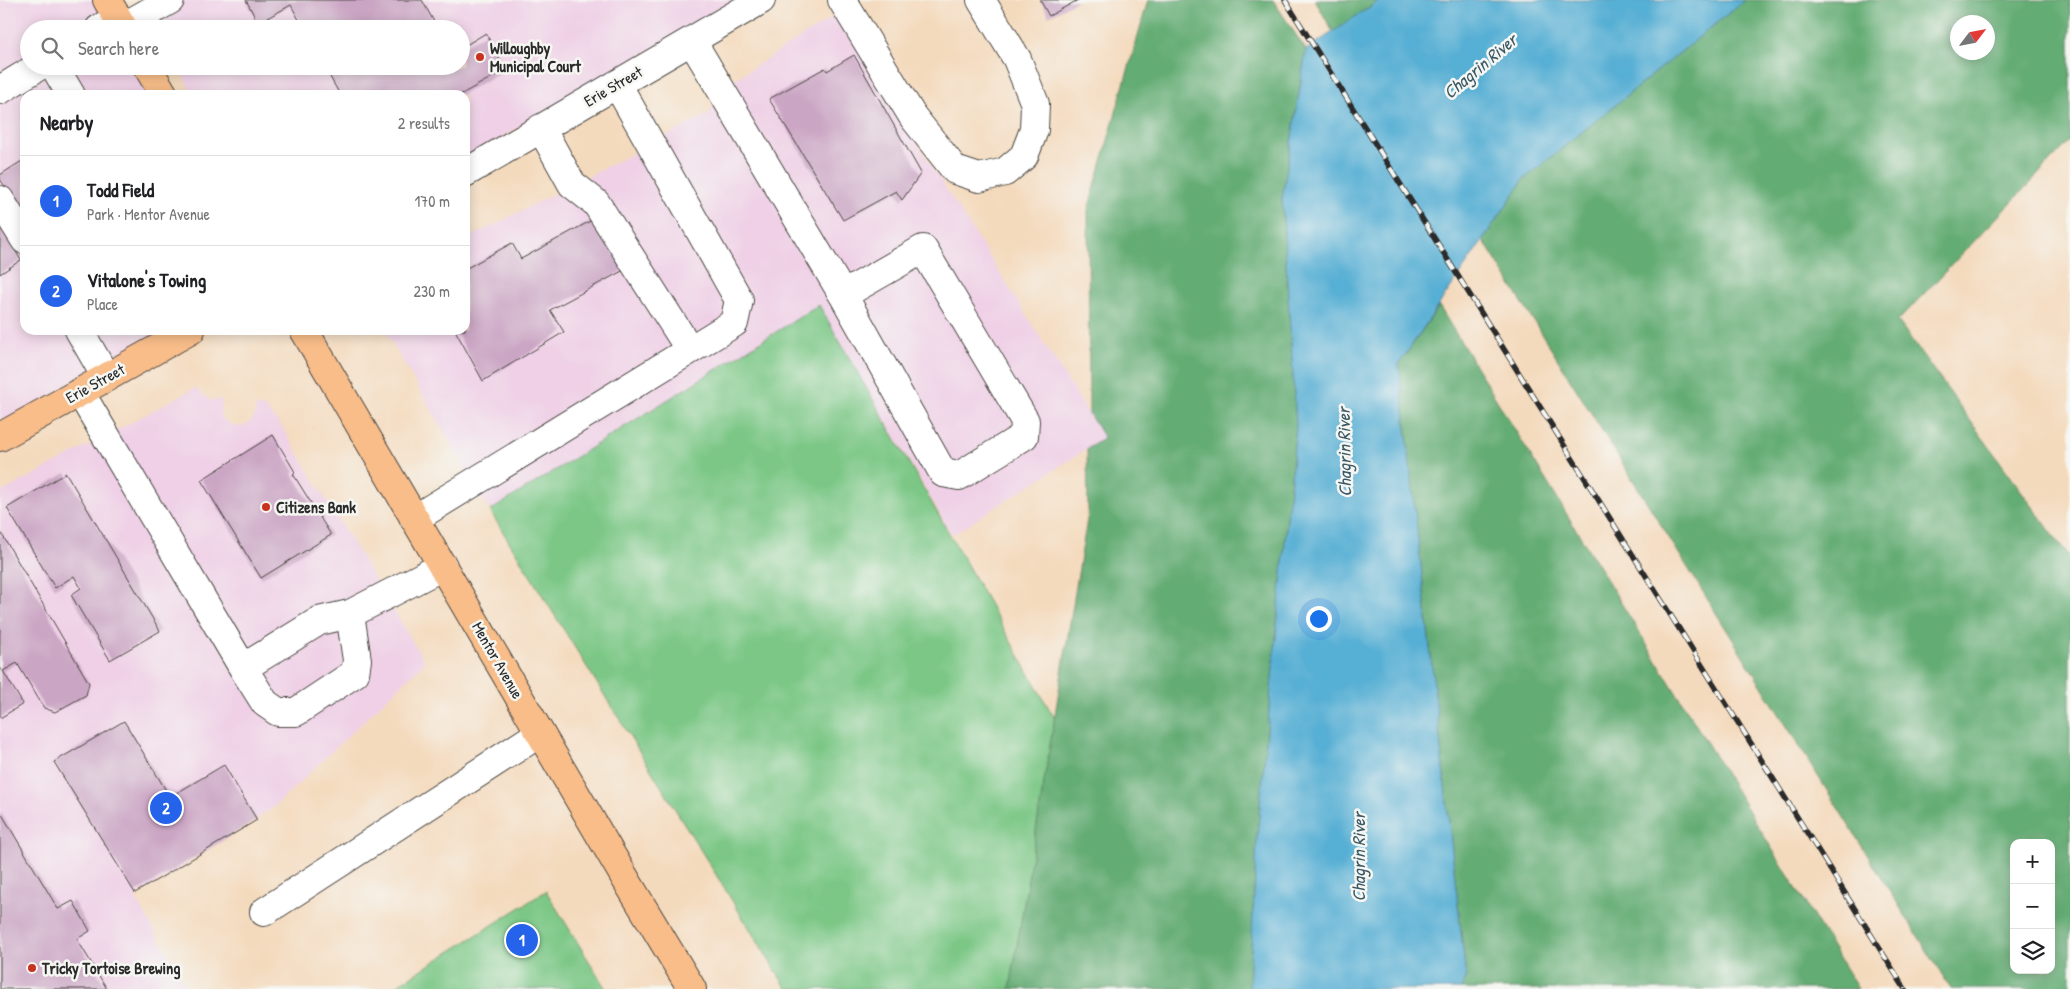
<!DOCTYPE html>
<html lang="en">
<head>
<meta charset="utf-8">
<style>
  :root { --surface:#fff; --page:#f6f6f6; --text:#202124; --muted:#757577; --line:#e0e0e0; --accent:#2563eb }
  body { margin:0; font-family:"Patrick Hand",sans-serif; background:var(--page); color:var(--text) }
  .controls { position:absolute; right:15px; bottom:15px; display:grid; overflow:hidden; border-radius:10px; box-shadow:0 2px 12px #0003 }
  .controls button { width:45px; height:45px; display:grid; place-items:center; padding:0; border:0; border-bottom:1px solid var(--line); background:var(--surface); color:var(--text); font:25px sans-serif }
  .compass { position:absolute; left:1950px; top:15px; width:45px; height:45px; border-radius:50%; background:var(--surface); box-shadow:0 2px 12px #0003; rotate:58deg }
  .you { position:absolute; left:1318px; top:618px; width:18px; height:18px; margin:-12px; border:4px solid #fff; border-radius:50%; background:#1a73e8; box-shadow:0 0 0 8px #1a73e833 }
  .badge { display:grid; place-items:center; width:32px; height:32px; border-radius:50%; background:var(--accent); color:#fff; font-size:16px; font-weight:700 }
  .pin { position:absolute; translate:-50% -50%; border:2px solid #fff; box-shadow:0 1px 5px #0006 }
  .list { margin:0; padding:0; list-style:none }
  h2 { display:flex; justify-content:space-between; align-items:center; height:65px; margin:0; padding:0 20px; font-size:21px }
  h2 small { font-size:16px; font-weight:400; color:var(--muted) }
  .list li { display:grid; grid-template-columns:32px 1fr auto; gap:15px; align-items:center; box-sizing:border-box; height:90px; padding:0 20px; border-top:1px solid var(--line) }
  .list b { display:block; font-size:19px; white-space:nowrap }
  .list p { margin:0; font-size:16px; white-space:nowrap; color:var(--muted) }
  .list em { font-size:16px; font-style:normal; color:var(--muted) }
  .icon { flex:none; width:28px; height:28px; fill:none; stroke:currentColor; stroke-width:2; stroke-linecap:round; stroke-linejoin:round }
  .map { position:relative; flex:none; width:2070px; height:989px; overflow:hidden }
  .search { position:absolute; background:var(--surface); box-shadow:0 2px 12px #0003; left:20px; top:20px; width:450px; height:55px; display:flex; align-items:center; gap:12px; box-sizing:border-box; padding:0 18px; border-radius:28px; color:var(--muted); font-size:19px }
  .panel { position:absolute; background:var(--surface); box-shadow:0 2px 12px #0003; left:20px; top:90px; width:450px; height:245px; border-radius:15px }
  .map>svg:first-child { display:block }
</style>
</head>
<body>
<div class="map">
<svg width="2070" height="989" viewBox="0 0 2070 989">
  <rect width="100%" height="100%" fill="#f6f6f2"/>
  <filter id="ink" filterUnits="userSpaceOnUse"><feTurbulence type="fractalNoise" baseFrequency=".02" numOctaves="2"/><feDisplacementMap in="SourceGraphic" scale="10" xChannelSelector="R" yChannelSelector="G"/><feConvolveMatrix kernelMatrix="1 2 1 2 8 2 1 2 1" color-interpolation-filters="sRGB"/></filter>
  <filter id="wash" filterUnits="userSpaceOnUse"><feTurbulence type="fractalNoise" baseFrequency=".0096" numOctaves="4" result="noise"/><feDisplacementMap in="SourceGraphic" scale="20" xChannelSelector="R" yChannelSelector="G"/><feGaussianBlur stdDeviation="1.12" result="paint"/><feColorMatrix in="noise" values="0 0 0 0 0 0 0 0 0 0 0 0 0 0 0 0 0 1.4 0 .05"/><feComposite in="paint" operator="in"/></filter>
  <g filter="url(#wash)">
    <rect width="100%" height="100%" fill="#f4dabd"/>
    <!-- built -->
    <path fill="#efd0e6" d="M0,0H93L110,29H29V66H133L150,95H25V330H166L0,425Z
      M142,0H736L465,159V95H193L178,66H461V29H157Z
      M836,15L1104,438L952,535L819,305L490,511L385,330H465V240L709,114L724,86Z
      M195,388L209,400H223L220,409L222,418L231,425L242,427L250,422L255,415L256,406L266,409L282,427L425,662L274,807L135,897L188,989H0V493Z"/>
    <!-- green -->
    <path fill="#7bc786" stroke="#537958" d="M819,305L1055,719L1010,989H787L490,511Z
      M546,891L606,989H391Z"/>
    <!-- forest -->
    <path fill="#64ac73" stroke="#486c4f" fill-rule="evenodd" d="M1148,0H1273L1306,50L1282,199L1296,425L1257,837L1249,989H1010L1088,513L1087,449L1104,438L1089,414L1088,210Z
      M1315,0H1380L1333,32Z
      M1745,0H2070V141L1898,321L2070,558V989H1951L1483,240L1524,179ZM1958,22H1988V52H1958ZM2014,843H2051V970H2014Z
      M1439,306L1858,989H1461L1466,978L1399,364Z"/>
    <!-- water -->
    <path fill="#57afd4" stroke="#416d80" d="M1380,0H1745L1524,179L1399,364L1466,978L1461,989H1249L1257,837L1296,425L1282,199L1306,50Z"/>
    <g id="blocks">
      <!-- building -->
      <path fill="#cba6c4" d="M246,0H422L438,29H304L291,5L258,23Z
        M1040,0H1078L1049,16Z
        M486,33L505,70L460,95H340L324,66H461V48Z
        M854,55L921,173L902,200L896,191L843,220L769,99L825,68L827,71Z
        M25,159V218L0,179V175Z
        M594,219L624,270L550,310L564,332L483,381L455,330H465V269L512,243L521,259Z
        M0,226L21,260L0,274Z
        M273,435L295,472L293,474L331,535L261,578L201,480Z
        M66,473L160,631L110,660L71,595L81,588L74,576L55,588L7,508Z
        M0,531L89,683L86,695L55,712L44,708L17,663L3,671L23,704L0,718Z
        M124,721L170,797L224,765L257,820L135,893L54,762Z
        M0,811L58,909L73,901L90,931L77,939L107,989H0Z"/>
    </g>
  </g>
  <g filter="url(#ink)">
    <use href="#blocks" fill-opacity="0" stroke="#494541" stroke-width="1"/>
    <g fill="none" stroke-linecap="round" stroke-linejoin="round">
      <!-- minor casing -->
      <g stroke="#494541" stroke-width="30">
        <path id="minor" d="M842,0L913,117L955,170L979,178L1005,172L1024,156L1034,130L1035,104L1017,59L981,0
          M123,27L170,0
          M99,29L118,17
          M692,41L843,295L943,473L959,476L1024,436L1025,421L923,249L843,295
          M54,66L71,95
          M0,90L39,66
          M541,128L572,184L596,203L690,350
          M465,173L761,0
          M0,200L25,240
          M79,330L106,377
          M80,392L243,668L319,621L350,614L443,566
          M414,519L734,323L739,300L617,84
          M243,668L265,703L278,712H296L355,673L357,660L350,614
          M264,912L540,733"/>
      </g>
      <!-- major casing -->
      <g stroke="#494541" stroke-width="30">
        <path id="major" d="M107,0L124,29
          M147,66L164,95
          M304,330L628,883L692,989
          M0,437L191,330"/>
      </g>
      <!-- minor -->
      <use href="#minor" stroke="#fff" stroke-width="28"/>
      <!-- major -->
      <use href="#major" stroke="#f8bd89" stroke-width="28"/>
      <!-- rail casing -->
      <g stroke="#2b2b2b" stroke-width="5.5">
        <path id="rail" d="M1285,0L1905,989"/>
      </g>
      <!-- rail -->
      <use href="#rail" stroke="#f6f6f2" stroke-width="4" stroke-dasharray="11" stroke-linecap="butt"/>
    </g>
  </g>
  <!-- markers -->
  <g fill="#c8321e" stroke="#f6f6f2" stroke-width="2">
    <circle cx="480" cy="57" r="5"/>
    <circle cx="266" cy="507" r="5"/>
    <circle cx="32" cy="968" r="5"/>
  </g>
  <g text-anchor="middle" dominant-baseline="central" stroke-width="5" stroke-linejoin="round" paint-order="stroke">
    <!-- poi labels -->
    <g font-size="16" font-weight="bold" fill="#2b2b2b" stroke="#f6f6f2" text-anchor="start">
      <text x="490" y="48">Willoughby<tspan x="490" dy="18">Municipal Court</tspan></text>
      <text x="276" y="507">Citizens Bank</text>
      <text x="42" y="968">Tricky Tortoise Brewing</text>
    </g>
    <!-- street labels -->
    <g font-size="16" fill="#2b2b2b" stroke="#f6f6f2">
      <text transform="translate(613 86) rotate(-30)">Erie Street</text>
      <text transform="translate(95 383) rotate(-29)">Erie Street</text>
      <text transform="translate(498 660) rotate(60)">Mentor Avenue</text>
    </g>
    <!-- water labels -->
    <g font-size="18" font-style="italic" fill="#3a5966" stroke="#f6f6f2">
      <text transform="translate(1480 66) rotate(-40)">Chagrin River</text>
      <text transform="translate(1344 452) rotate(-91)">Chagrin River</text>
      <text transform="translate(1358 857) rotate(-90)">Chagrin River</text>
    </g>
  </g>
</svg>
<div class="controls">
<button>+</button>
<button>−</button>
<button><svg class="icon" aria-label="layers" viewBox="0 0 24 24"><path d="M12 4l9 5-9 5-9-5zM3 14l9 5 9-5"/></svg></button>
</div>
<svg class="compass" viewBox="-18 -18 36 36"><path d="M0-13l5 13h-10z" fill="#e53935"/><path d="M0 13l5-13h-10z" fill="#757577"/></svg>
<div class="you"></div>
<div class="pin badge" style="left:522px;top:940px">1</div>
<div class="pin badge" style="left:166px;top:808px">2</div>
<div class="search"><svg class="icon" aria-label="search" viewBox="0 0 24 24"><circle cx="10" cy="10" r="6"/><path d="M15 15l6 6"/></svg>Search here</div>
<section class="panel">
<h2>Nearby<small>2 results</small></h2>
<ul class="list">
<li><span class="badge">1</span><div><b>Todd Field</b><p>Park · Mentor Avenue</p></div><em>170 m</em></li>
<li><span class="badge">2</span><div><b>Vitalone's Towing</b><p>Place</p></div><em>230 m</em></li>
</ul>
</section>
</div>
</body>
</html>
